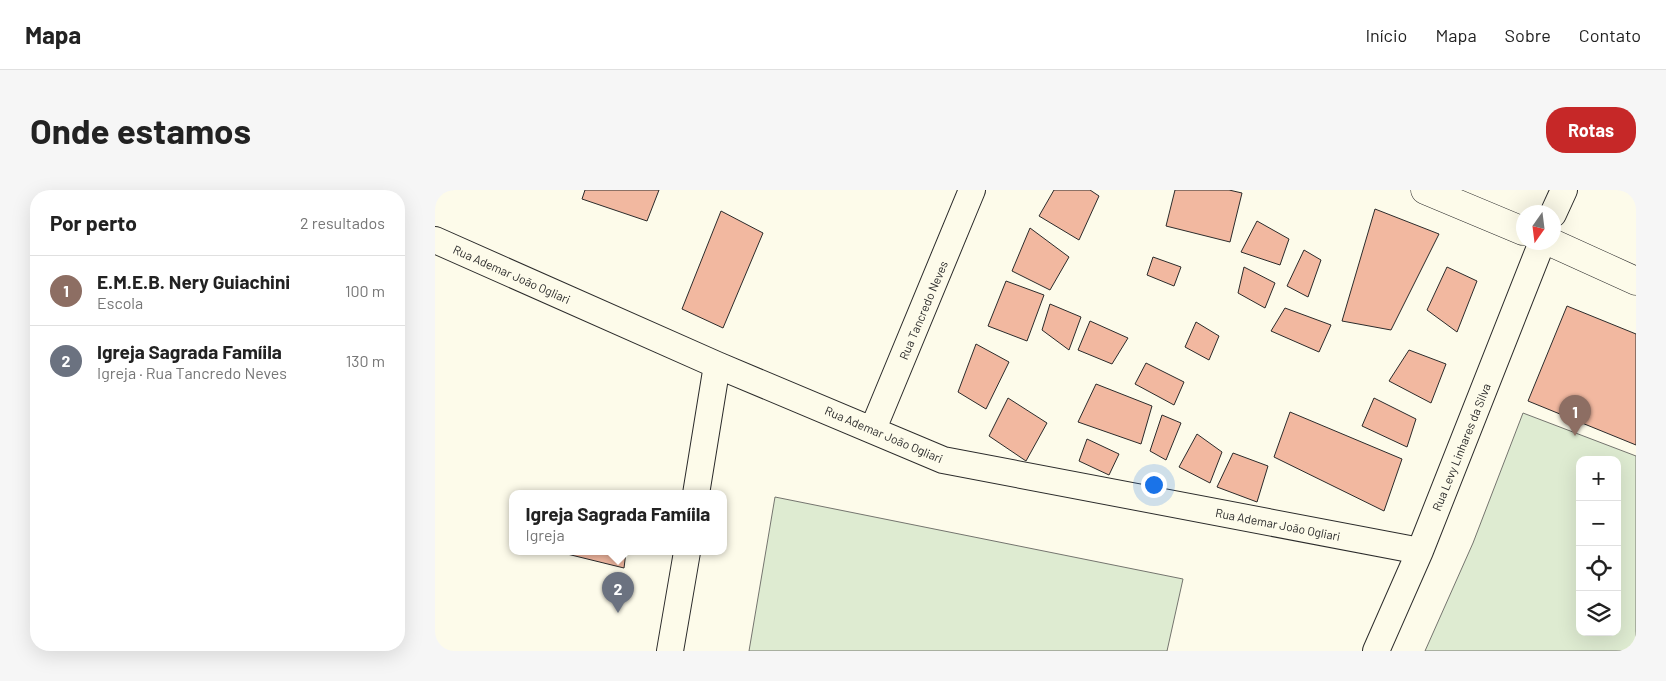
<!DOCTYPE html>
<html lang="pt">
<head>
<meta charset="utf-8">
<style>
  :root { --surface:#fff; --page:#f6f6f6; --text:#222; --muted:#767676; --line:#e0e0e0; --accent:#c62828 }
  body { margin:0; font-family:Barlow,sans-serif; background:var(--page); color:var(--text) }
  .controls { position:absolute; right:15px; bottom:15px; display:grid; overflow:hidden; border-radius:10px; box-shadow:0 5px 20px #0002 }
  .controls button { width:45px; height:45px; display:grid; place-items:center; padding:0; border:0; border-bottom:1px solid var(--line); background:var(--surface); color:var(--text); font:25px sans-serif }
  .compass { position:absolute; left:1081px; top:15px; width:45px; height:45px; border-radius:50%; background:var(--surface); box-shadow:0 5px 20px #0002; rotate:194deg }
  .you { position:absolute; left:718px; top:294px; width:18px; height:18px; margin:-12px; border:4px solid #fff; border-radius:50%; background:#1a73e8; box-shadow:0 0 0 8px #1a73e833 }
  .badge { display:grid; place-items:center; width:32px; height:32px; border-radius:50%; background:var(--accent); color:#fff; font-size:16px; font-weight:700 }
  .pin { position:absolute; translate:-50% -41px; filter:drop-shadow(0 1px 2px #0008) }
  .pin::after { content:''; position:absolute; top:26px; width:18px; height:15px; background:inherit; clip-path:polygon(0 0,100% 0,50% 100%) }
  .popup { position:absolute; left:74px; top:300px; width:218px; height:65px; box-sizing:border-box; display:grid; place-content:center; border-radius:10px; background:var(--surface); filter:drop-shadow(0 1px 4px #0005); font-size:16px; white-space:nowrap; color:var(--muted) }
  .popup b { font-size:19px; color:var(--text) }
  .popup::after { content:''; position:absolute; left:50%; top:100%; margin-left:-10px; border:10px solid transparent; border-top-color:var(--surface) }
  .list { margin:0; padding:0; list-style:none }
  h2 { display:flex; justify-content:space-between; align-items:center; height:65px; margin:0; padding:0 20px; font-size:21px }
  h2 small { font-size:16px; font-weight:400; color:var(--muted) }
  .list li { display:grid; grid-template-columns:32px 1fr auto; gap:15px; align-items:center; box-sizing:border-box; height:70px; padding:0 20px; border-top:1px solid var(--line) }
  .list b { display:block; font-size:19px; white-space:nowrap }
  .list p { margin:0; font-size:16px; white-space:nowrap; color:var(--muted) }
  .list em { font-size:16px; font-style:normal; color:var(--muted) }
  .icon { flex:none; width:28px; height:28px; fill:none; stroke:currentColor; stroke-width:2; stroke-linecap:round; stroke-linejoin:round }
  .map { position:relative; flex:none; width:1201px; height:461px; overflow:hidden; border-radius:20px }
  header { display:flex; align-items:center; gap:30px; box-sizing:border-box; height:70px; padding:0 25px; background:var(--surface); border-bottom:1px solid var(--line) }
  header strong { font-size:24px }
  nav { display:flex; gap:28px; margin-inline-start:auto; font-size:18px }
  .intro { display:flex; align-items:center; justify-content:space-between; box-sizing:border-box; height:120px; padding:0 30px }
  h1 { margin:0; font-size:35px }
  .button { padding:12px 22px; border-radius:20px; background:var(--accent); color:#fff; font-size:18px; font-weight:700 }
  main { display:flex; gap:30px; padding:0 30px }
  aside { flex:1; background:var(--surface); border-radius:20px; box-shadow:0 5px 20px #0002 }
  .map>svg:first-child { display:block }
</style>
</head>
<body>
<header>
<strong>Mapa</strong>
<nav><a>Início</a><a>Mapa</a><a>Sobre</a><a>Contato</a></nav>
</header>
<div class="intro"><h1>Onde estamos</h1><a class="button">Rotas</a></div>
<main>
<aside>
<h2>Por perto<small>2 resultados</small></h2>
<ul class="list">
<li><span class="badge" style="background:#8d6e63">1</span><div><b>E.M.E.B. Nery Guiachini</b><p>Escola</p></div><em>100 m</em></li>
<li><span class="badge" style="background:#6b7280">2</span><div><b>Igreja Sagrada Famíila</b><p>Igreja · Rua Tancredo Neves</p></div><em>130 m</em></li>
</ul>
</aside>
<div class="map">
<svg width="1201" height="461" viewBox="0 0 1201 461">
  <rect width="100%" height="100%" fill="#fdfbea"/>
  <!-- green -->
  <path fill="#deebd1" stroke="#74746e" fill-rule="evenodd" d="M1088,223L1201,266V461H990L1038,353ZM1145,270H1182V442H1145Z
    M340,307L748,389L732,461H314Z"/>
  <!-- building -->
  <path fill="#f2b8a0" stroke="#2b2b2b" d="M150,0H224L212,31L147,9Z
    M619,0H655L664,6L644,50L604,26Z
    M740,0H794L807,3L795,52L731,36Z
    M940,19L1004,44L956,140L907,131Z
    M286,21L328,43L288,138L247,119Z
    M822,31L854,49L845,75L806,62Z
    M595,38L634,67L615,100L577,81Z
    M869,60L886,70L873,107L852,96Z
    M718,67L746,77L739,96L712,85Z
    M809,77L840,93L830,118L803,103Z
    M1012,77L1042,91L1022,142L992,120Z
    M571,91L609,105L592,151L553,136Z
    M615,114L646,127L634,160L607,140Z
    M1132,116L1201,144V255L1093,211Z
    M850,118L896,135L884,162L836,141Z
    M655,131L693,148L677,174L643,160Z
    M761,132L784,146L774,170L750,157Z
    M541,154L574,172L551,219L523,202Z
    M974,160L1011,174L996,213L954,191Z
    M711,173L749,192L739,215L700,194Z
    M661,194L717,216L706,254L643,232Z
    M573,208L612,233L591,271L554,246Z
    M939,208L981,229L972,257L927,236Z
    M855,222L967,269L949,321L839,267Z
    M727,225L746,233L731,270L715,261Z
    M762,244L787,262L775,293L744,277Z
    M652,249L684,264L674,285L644,271Z
    M798,263L833,276L822,312L782,297Z
    M128,362H191L189,378L128,363Z"/>
  <g fill="none" stroke-linecap="round" stroke-linejoin="round">
    <!-- minor casing -->
    <g stroke="#2b2b2b" stroke-width="28">
      <path id="minor" d="M1118,24L1129,0
        M0,50L282,175L508,270L985,361
        M438,239L537,0
        M261,304L282,175
        M235,461L252,362
        M941,461L985,361L1107,52"/>
    </g>
    <!-- tertiary casing -->
    <g stroke="#2b2b2b" stroke-width="29">
      <path id="tertiary" d="M990,0L1088,41
        M1115,52L1201,91"/>
    </g>
    <!-- minor -->
    <use href="#minor" stroke="#fdfbea" stroke-width="26"/>
    <!-- tertiary -->
    <use href="#tertiary" stroke="#fdfbea" stroke-width="28"/>
  </g>
  <g text-anchor="middle" dominant-baseline="central" stroke-width="4" stroke-linejoin="round" paint-order="stroke">
    <!-- street labels -->
    <g font-size="12" fill="#2b2b2b" stroke="#fdfbea">
      <text transform="translate(77 84) rotate(24)">Rua Ademar João Ogliari</text>
      <text transform="translate(488 120) rotate(-67)">Rua Tancredo Neves</text>
      <text transform="translate(449 244) rotate(23)">Rua Ademar João Ogliari</text>
      <text transform="translate(1026 257) rotate(-68)">Rua Levy Linhares da Silva</text>
      <text transform="translate(843 334) rotate(11)">Rua Ademar João Ogliari</text>
    </g>
  </g>
</svg>
<div class="controls">
<button>+</button>
<button>−</button>
<button><svg class="icon" aria-label="locate" viewBox="0 0 24 24"><circle cx="12" cy="12" r="6"/><path d="M12 2v4M12 18v4M2 12h4M18 12h4"/></svg></button>
<button><svg class="icon" aria-label="layers" viewBox="0 0 24 24"><path d="M12 4l9 5-9 5-9-5zM3 14l9 5 9-5"/></svg></button>
</div>
<svg class="compass" viewBox="-18 -18 36 36"><path d="M0-13l5 13h-10z" fill="#e53935"/><path d="M0 13l5-13h-10z" fill="#767676"/></svg>
<div class="you"></div>
<div class="pin badge" style="left:1140px;top:246px;background:#8d6e63">1</div>
<div class="pin badge" style="left:183px;top:423px;background:#6b7280">2</div>
<div class="popup"><b>Igreja Sagrada Famíila</b>Igreja</div>
</div>
</main>
</body>
</html>
